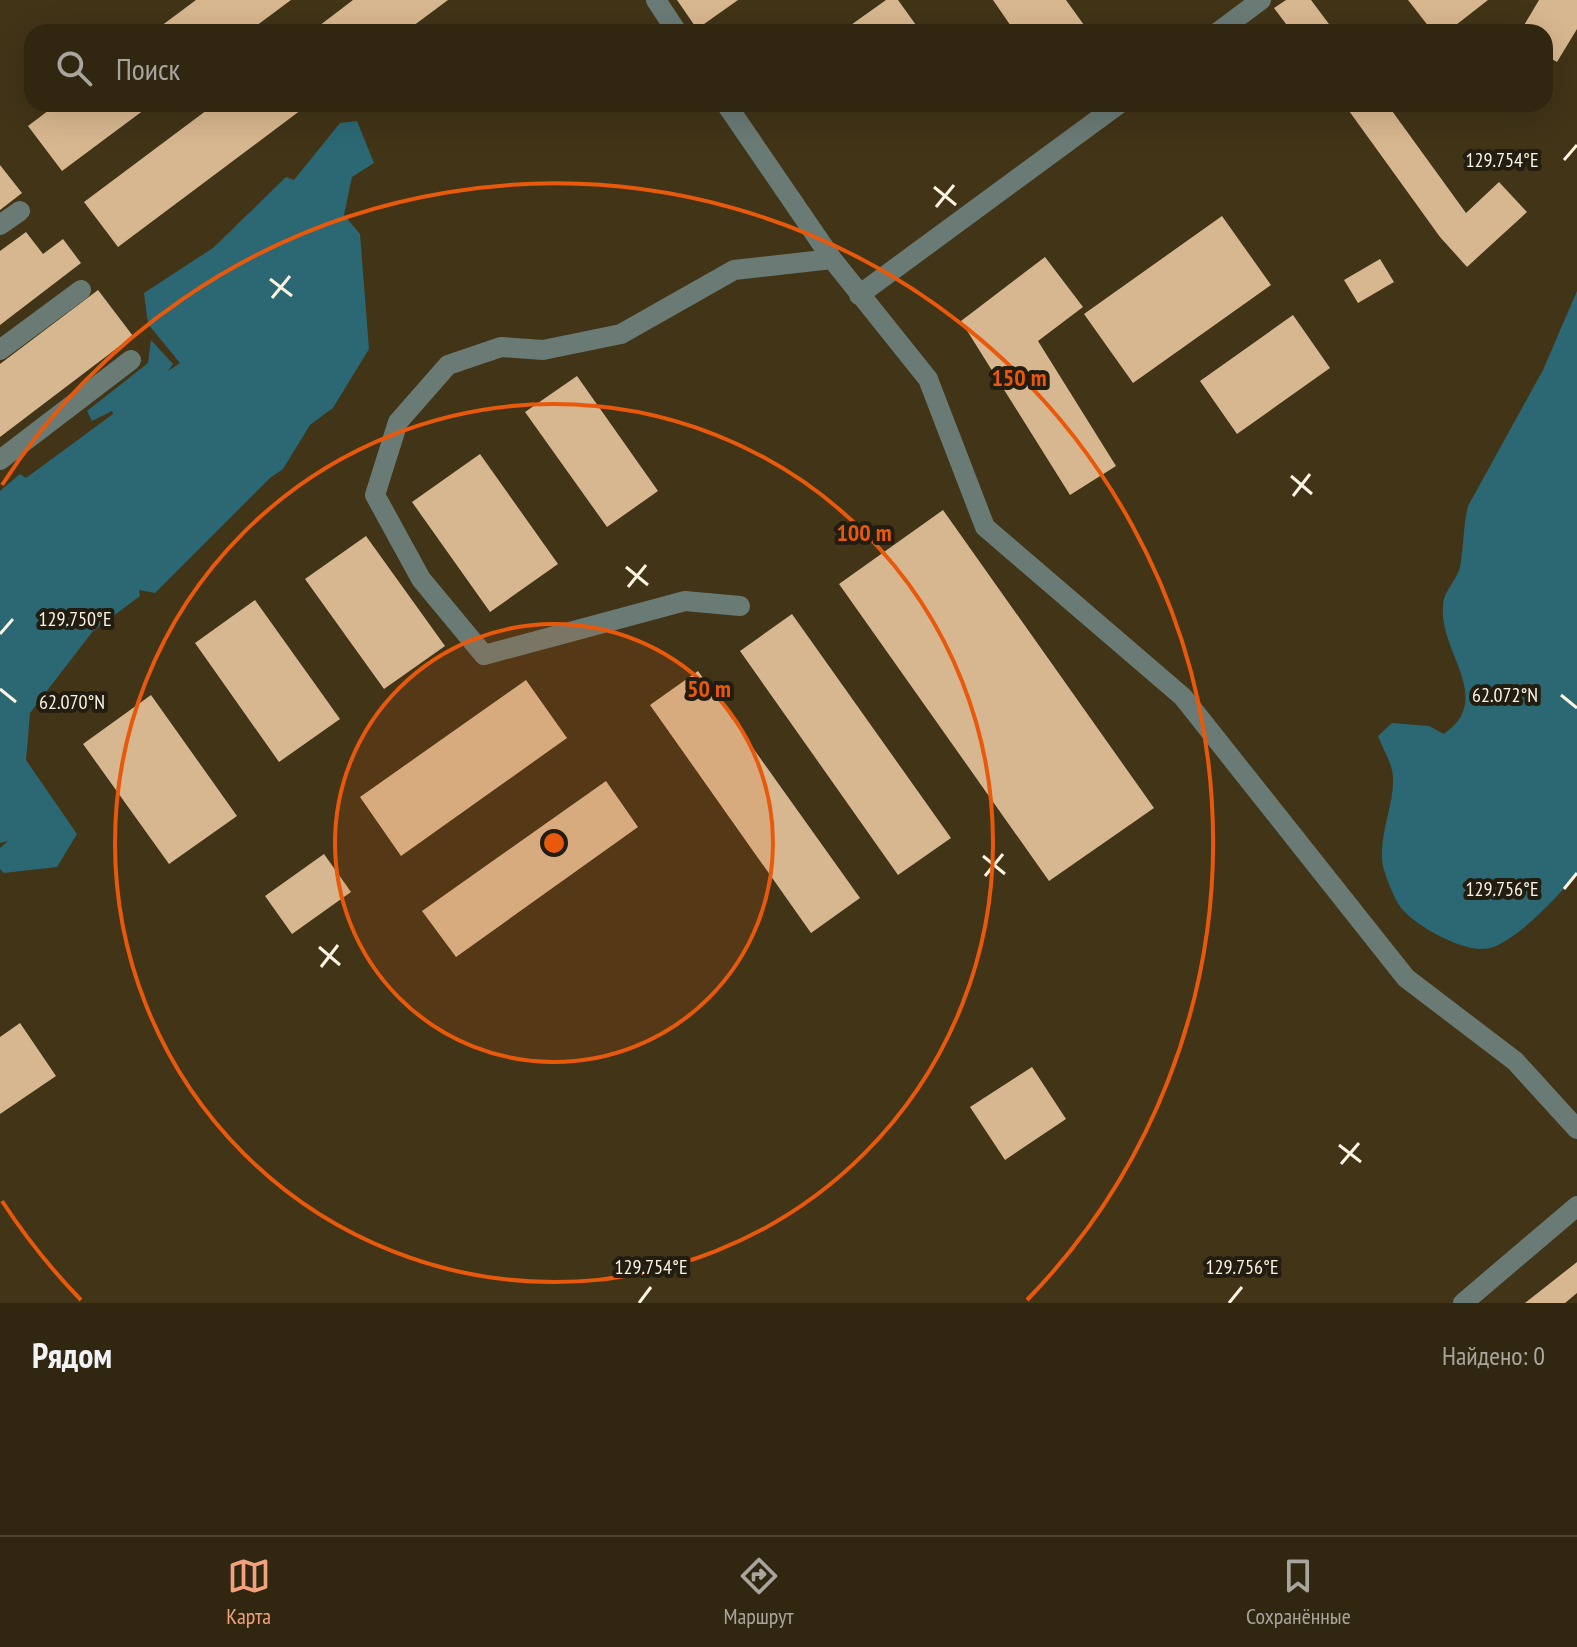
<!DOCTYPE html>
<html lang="ru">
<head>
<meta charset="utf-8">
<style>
  :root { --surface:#312711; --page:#3d331f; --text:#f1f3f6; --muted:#a8a59f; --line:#4c4431; --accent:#f1a17c }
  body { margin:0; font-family:"PT Sans Narrow",sans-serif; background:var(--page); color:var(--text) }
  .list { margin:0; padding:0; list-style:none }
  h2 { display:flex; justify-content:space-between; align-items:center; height:104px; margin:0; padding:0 32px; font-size:34px }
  h2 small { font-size:26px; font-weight:400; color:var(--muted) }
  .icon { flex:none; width:44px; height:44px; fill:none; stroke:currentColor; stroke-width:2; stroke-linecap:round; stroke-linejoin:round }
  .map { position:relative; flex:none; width:1577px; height:1303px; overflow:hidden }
  .search { position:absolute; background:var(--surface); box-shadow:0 8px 32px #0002; left:24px; right:24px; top:24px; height:88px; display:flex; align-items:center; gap:20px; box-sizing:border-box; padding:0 28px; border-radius:24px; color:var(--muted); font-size:30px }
  .sheet { height:232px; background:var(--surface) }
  nav { display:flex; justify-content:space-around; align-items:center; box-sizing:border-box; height:112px; border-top:2px solid var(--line); background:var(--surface); font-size:22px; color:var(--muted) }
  nav a { display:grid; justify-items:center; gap:4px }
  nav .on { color:var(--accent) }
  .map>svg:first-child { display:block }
</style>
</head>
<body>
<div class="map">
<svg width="1577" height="1303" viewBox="0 0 1577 1303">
  <rect width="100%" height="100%" fill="#413417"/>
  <!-- water -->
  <path fill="#2b6873" d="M357,121L374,163L352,177L344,215L360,234L369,349L333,408L310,425L283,469L270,478L155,593L139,590L140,596L93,631L30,713L26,760L77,834L57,867L4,873L0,869V848L8,841L0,843V491L20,474L26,478L113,414L112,411L92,421L87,411L148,363L151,340L173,364L168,371L180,363L148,324L144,293L213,248L286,177L294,180L340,123Z
    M1577,291V874C1558,896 1518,940 1490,948C1467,955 1412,925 1399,905C1393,895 1386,878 1383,866C1377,835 1398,798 1392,770C1389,758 1382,747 1378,736L1392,723L1429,726L1444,734C1495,698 1439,653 1443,606C1443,592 1457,580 1460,567C1464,546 1463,526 1468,506L1543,370Z"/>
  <!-- building -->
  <path fill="#d7b78f" d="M196,0H291L248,32H153Z
    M353,0H448L405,32H311Z
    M677,0H738L697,29Z
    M886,0H898L921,32H841Z
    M993,0H1066L1089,32H1015Z
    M1286,0H1311L1335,32H1292L1274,8Z
    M1408,0H1488L1447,32H1433Z
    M1539,0H1577V29L1557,62L1545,55V32H1520Z
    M57,104H152L62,171L28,126Z
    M215,104H309L118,247L84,202Z
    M1344,104H1387L1466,213L1499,182L1527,212L1467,267L1440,237Z
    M0,165L22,193L0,210Z
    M1222,216L1271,285L1133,383L1084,314Z
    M26,232L43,254L63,239L81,263L0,325V251Z
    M1045,257L1083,307L1038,341L1116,466L1070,495L961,321Z
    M1380,259L1394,282L1358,303L1344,280Z
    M98,290L133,336L0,437V364Z
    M1293,315L1330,368L1237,434L1200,381Z
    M577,376L658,491L607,527L525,412Z
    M480,454L558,564L490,612L412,502Z
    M943,510L1154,808L1049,881L839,584Z
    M366,536L445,646L384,689L305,579Z
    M255,600L340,719L279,762L195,643Z
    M792,614L951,838L898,875L740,651Z
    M698,671L860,898L811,933L650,705Z
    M526,680L567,738L401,856L360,797Z
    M151,695L237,816L169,864L83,744Z
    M606,781L638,827L456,957L422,911Z
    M324,854L351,892L292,934L265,896Z
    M20,1023L56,1076L0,1114V1037Z
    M1032,1067L1066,1119L1005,1160L970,1107Z
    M1577,1262V1293L1565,1303H1525Z"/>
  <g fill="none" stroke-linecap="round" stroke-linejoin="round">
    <!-- minor -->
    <path stroke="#6a7a74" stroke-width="20" d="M656,0L677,32
      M1218,32L1261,0
      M726,104L832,259L928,379L985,527L1183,697L1406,978L1515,1061L1577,1129
      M0,225L20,211
      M859,295L1119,104
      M0,350L81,290
      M0,460L131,360
      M740,606L685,601L484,655L421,579L375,495L398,422L448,365L501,347L543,350L621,334L734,270L832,259
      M1463,1303L1577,1206"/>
  </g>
  <!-- ticks -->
  <path fill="none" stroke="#fbf4e3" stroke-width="3" d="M1564,160L1577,145M934,187L956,205M936,207L954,185M270,279L292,296M272,298L290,276M1291,476L1312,494M1293,496L1310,474M626,567L648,585M628,587L646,565M0,634L13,619M0,689L16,702M1561,695L1577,708M983,856L1005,874M985,876L1003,854M1564,889L1577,873M319,947L340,965M321,967L338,945M1339,1145L1361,1162M1341,1164L1359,1143M639,1303L651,1287M1229,1303L1242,1287"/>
  <!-- distance rings -->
  <circle cx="554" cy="843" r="219" fill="#e8590c" fill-opacity=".12"/>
  <g fill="none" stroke="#e8590c" stroke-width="4">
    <circle cx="554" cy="843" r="219"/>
    <circle cx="554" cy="843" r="439"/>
    <path d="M81 1300A658 658 0 0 1 2 1201M2 485A658 658 0 1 1 1027 1300"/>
  </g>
  <g font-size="20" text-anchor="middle" fill="#fbf4e3" stroke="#221d10" stroke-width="8" stroke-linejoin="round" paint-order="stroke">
    <text x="1502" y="167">129.754°E</text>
    <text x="75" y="626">129.750°E</text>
    <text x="1505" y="702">62.072°N</text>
    <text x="72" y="709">62.070°N</text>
    <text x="1502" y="896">129.756°E</text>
    <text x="651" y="1274">129.754°E</text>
    <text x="1242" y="1274">129.756°E</text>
  </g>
  <circle cx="554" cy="843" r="12" fill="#e8590c" stroke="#221d10" stroke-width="4"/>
  <g font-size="24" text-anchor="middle" font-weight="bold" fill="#e8590c" stroke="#221d10" stroke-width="8" stroke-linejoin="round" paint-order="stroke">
    <text x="1019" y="386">150 m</text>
    <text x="864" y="541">100 m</text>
    <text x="709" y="697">50 m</text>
  </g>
</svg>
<div class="search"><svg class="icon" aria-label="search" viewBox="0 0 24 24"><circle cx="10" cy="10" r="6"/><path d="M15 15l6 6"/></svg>Поиск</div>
</div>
<section class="sheet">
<h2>Рядом<small>Найдено: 0</small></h2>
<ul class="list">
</ul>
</section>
<nav>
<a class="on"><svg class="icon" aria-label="map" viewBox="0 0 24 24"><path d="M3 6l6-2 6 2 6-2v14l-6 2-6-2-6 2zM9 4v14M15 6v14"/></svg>Карта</a>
<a><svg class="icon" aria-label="directions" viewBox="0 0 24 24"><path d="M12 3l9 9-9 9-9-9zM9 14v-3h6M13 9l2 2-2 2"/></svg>Маршрут</a>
<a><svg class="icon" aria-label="saved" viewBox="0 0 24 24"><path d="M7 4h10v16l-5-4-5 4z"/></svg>Сохранённые</a>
</nav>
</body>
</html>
